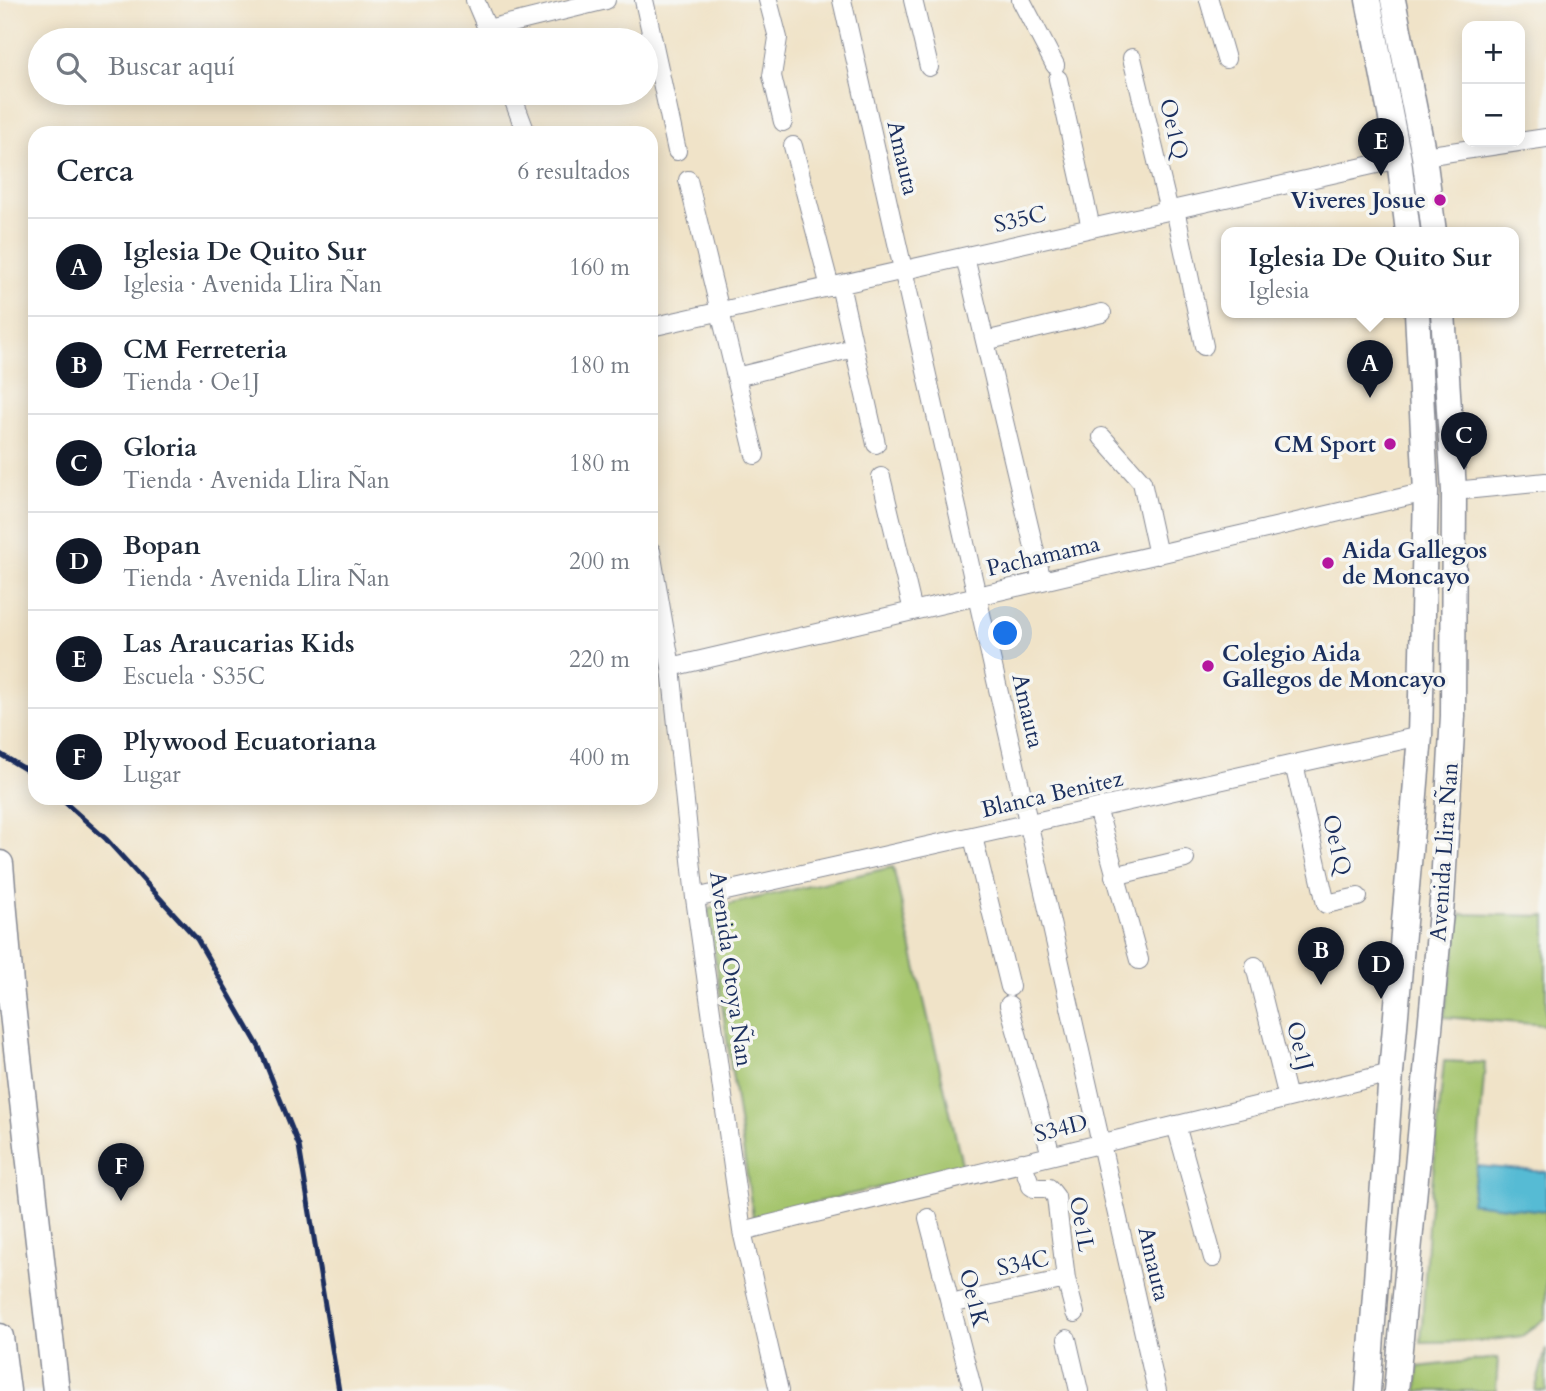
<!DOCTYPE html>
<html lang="es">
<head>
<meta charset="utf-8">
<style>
  :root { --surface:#fff; --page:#f6f6f7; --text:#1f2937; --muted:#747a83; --line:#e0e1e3; --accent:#111827 }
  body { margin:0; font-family:Cardo,serif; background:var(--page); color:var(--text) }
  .controls { position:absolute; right:21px; top:21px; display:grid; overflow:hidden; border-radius:14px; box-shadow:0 4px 18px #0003 }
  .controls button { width:63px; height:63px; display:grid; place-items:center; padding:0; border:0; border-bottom:2px solid var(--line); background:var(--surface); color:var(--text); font:35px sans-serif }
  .you { position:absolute; left:1006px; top:634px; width:24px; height:24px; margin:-18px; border:5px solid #fff; border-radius:50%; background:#1a73e8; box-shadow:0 0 0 10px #1a73e833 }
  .badge { display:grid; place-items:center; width:46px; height:46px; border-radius:50%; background:var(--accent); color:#fff; font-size:23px; font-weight:700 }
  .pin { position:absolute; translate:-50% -58px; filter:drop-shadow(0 2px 4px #0008) }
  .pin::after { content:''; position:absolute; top:37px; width:24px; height:21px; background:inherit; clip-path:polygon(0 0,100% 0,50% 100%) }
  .popup { position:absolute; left:1221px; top:227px; width:298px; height:91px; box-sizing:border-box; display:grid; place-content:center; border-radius:14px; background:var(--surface); filter:drop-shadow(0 2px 5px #0005); font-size:23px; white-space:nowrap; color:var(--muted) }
  .popup b { font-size:26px; color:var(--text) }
  .popup::after { content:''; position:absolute; left:50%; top:100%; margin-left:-14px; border:14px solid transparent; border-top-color:var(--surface) }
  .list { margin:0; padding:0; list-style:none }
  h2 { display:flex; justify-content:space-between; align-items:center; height:91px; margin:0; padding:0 28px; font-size:30px }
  h2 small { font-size:23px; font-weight:400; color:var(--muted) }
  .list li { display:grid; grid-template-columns:46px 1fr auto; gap:21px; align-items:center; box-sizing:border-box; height:98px; padding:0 28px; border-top:2px solid var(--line) }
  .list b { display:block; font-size:26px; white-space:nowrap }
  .list p { margin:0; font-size:23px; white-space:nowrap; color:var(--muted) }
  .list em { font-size:23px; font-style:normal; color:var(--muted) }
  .icon { flex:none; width:38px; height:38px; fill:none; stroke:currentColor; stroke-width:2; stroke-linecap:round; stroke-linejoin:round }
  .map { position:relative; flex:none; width:1546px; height:1391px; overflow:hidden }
  .search { position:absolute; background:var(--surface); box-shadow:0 4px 18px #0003; left:28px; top:28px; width:630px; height:77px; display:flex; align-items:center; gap:18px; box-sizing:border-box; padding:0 24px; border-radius:38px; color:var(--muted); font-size:26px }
  .panel { position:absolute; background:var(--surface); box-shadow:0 4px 18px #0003; left:28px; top:126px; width:630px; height:679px; border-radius:21px }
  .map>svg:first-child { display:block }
</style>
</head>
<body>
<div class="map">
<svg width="1546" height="1391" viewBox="0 0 1546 1391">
  <rect width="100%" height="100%" fill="#f6f6f2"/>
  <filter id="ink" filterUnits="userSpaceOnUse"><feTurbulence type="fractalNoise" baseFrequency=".0143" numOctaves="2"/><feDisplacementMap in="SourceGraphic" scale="14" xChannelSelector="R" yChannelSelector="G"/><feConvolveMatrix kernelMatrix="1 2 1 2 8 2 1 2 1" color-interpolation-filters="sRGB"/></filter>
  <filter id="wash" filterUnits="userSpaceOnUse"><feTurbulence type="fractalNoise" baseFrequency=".00686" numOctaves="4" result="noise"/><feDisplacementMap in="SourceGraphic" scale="28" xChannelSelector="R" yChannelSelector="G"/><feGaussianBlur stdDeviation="1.57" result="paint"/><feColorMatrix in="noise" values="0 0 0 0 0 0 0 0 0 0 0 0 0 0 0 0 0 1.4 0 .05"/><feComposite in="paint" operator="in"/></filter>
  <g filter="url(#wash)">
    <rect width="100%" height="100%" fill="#f0e3c8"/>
    <!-- green -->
    <path fill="#a5c56d" stroke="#607a66" stroke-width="2" d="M893,867L963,1168L753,1217L708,909Z
      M1461,914L1546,916V1025L1444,1017Z
      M1444,1061L1485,1063L1477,1166L1471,1203L1546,1211V1318L1522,1336L1484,1341L1421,1342L1428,1226Z
      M1546,1349V1391H1535Z
      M1498,1358L1496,1391H1417L1418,1367Z"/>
    <!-- water -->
    <path fill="#56bbd4" stroke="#387599" stroke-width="2" d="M1477,1166L1546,1172V1211L1471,1203Z"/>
  </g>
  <g filter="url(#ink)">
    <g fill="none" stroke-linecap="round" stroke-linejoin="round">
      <!-- street casing -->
      <g stroke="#868993" stroke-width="20">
        <path id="street" d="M475,0L492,40
          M644,0L677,151
          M768,0L778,38L772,76L783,122
          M842,0L1157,1391
          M913,0L929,67
          M1021,0L1055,65
          M1209,0L1226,59
          M488,29L606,0
          M1132,58L1169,211
          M1058,79L1091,228
          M511,93L526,133
          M793,146L830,287
          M1424,156L1546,138
          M688,180L755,455
          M1175,209L1204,346
          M965,257L1042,581
          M840,285L876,444
          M651,327L1399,159
          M985,341L1102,313
          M736,377L854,348
          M1102,437L1142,482L1158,555
          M881,477L913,611
          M1454,491L1546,482
          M651,551L671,667L695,898L742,1231L779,1391
          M671,667L1426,492
          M1294,764L1326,904L1358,897
          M1097,808L1139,960
          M973,837L1010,987
          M1114,876L1185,859
          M695,898L1420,736
          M1255,966L1288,1098
          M1009,1005L1051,1155
          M1176,1125L1213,1258
          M1022,1162L1031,1186L1034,1188H1049L1056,1197L1066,1279L1075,1313
          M928,1218L973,1391
          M742,1231L1391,1073
          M950,1304L1066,1279
          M1067,1339L1079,1391"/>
      </g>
      <!-- secondary casing -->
      <g stroke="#868993" stroke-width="27">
        <path id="secondary" d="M1368,0L1399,159L1408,232
          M1393,0L1424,156L1434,232
          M1368,1391L1391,1073L1420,736L1426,492L1417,312
          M1396,1391L1442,901L1453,716L1454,491L1443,312"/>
      </g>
      <!-- primary casing -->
      <g stroke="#868993" stroke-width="29">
        <path id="primary" d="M0,864L11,996L56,1391
          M0,1337L7,1391"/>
      </g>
      <!-- street -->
      <use href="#street" stroke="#fff" stroke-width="18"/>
      <!-- secondary -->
      <use href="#secondary" stroke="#fff" stroke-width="24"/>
      <!-- primary -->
      <use href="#primary" stroke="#fff" stroke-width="26"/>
      <!-- rail -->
      <path stroke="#1b2f5e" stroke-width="5" d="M0,754L35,775
        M60,798L106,839L197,939L259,1047L299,1146L339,1391"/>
    </g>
  </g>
  <!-- markers -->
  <g fill="#b5179e" stroke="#f6f6f2" stroke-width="2.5">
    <circle cx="1440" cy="200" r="7"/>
    <circle cx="1390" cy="444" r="7"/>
    <circle cx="1328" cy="563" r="7"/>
    <circle cx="1208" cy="666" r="7"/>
  </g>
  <g text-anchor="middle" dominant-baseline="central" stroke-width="7" stroke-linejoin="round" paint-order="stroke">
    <!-- street labels -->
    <g font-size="23" fill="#1b2f5e" stroke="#f6f6f2">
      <text transform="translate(1174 129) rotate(77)">Oe1Q</text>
      <text transform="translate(903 158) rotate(77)">Amauta</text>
      <text transform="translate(1020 219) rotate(-13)">S35C</text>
      <text transform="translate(1043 556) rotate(-13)">Pachamama</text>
      <text transform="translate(1028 711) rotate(77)">Amauta</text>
      <text transform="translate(1052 794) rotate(-13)">Blanca Benitez</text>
      <text transform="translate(1337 845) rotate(77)">Oe1Q</text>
      <text transform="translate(1444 852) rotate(-86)">Avenida Llira Ñan</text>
      <text transform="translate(731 969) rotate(82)">Avenida Otoya Ñan</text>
      <text transform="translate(1300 1046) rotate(76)">Oe1J</text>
      <text transform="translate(1061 1128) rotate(-14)">S34D</text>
      <text transform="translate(1082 1224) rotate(80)">Oe1L</text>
      <text transform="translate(1023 1263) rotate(-12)">S34C</text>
      <text transform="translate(1154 1264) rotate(77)">Amauta</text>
      <text transform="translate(974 1298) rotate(76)">Oe1K</text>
    </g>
    <!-- poi labels -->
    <g font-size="23" font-weight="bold" fill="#1b2f5e" stroke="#f6f6f2" text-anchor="end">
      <text x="1426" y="200">Viveres Josue</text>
      <text x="1376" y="444">CM Sport</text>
      <text x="1342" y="550" text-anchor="start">Aida Gallegos<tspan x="1342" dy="26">de Moncayo</tspan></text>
      <text x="1222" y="653" text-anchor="start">Colegio Aida<tspan x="1222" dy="26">Gallegos de Moncayo</tspan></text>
    </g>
  </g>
</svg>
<div class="controls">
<button>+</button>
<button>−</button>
</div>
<div class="you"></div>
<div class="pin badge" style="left:1370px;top:398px">A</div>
<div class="popup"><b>Iglesia De Quito Sur</b>Iglesia</div>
<div class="pin badge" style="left:1321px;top:985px">B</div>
<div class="pin badge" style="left:1464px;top:470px">C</div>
<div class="pin badge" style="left:1381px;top:999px">D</div>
<div class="pin badge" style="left:1381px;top:176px">E</div>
<div class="pin badge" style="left:121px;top:1201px">F</div>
<div class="search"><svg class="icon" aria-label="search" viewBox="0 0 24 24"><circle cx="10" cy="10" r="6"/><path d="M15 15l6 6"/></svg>Buscar aquí</div>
<section class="panel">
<h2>Cerca<small>6 resultados</small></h2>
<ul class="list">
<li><span class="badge">A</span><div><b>Iglesia De Quito Sur</b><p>Iglesia · Avenida Llira Ñan</p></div><em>160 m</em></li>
<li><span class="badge">B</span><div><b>CM Ferreteria</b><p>Tienda · Oe1J</p></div><em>180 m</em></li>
<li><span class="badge">C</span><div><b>Gloria</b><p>Tienda · Avenida Llira Ñan</p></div><em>180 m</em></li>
<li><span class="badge">D</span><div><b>Bopan</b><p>Tienda · Avenida Llira Ñan</p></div><em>200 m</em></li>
<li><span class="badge">E</span><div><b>Las Araucarias Kids</b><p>Escuela · S35C</p></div><em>220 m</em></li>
<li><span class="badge">F</span><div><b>Plywood Ecuatoriana</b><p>Lugar</p></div><em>400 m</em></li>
</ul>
</section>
</div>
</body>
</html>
